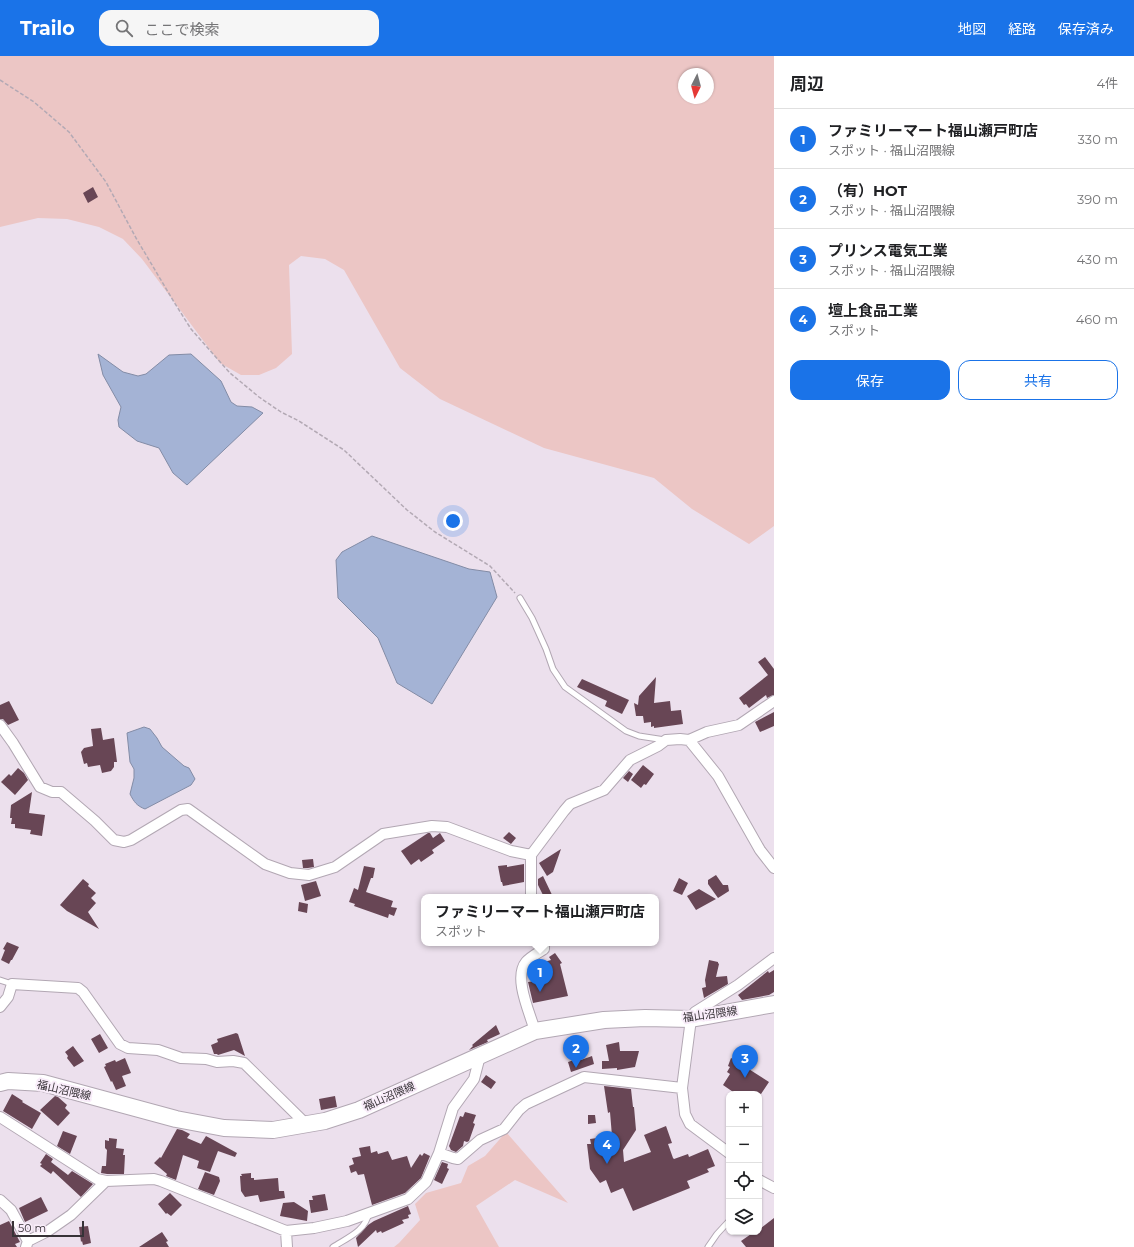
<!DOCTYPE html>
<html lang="ja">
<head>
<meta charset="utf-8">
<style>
  :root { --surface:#fff; --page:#f6f6f6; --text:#202124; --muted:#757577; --line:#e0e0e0; --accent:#1a73e8 }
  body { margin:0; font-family:Montserrat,"Noto Sans JP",sans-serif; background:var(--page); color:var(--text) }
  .controls { position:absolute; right:12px; bottom:12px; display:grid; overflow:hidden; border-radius:8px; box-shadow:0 1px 3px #0004 }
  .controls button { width:36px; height:36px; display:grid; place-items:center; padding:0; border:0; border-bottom:1px solid var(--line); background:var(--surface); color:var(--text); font:20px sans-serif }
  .compass { position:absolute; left:678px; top:12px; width:36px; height:36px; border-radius:50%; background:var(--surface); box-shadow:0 1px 3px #0004; rotate:186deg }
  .scale { position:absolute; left:12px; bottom:10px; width:72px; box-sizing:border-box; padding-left:4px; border:2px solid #373237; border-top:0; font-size:11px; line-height:14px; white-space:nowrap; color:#373237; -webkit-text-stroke:3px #f9edfa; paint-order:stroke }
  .you { position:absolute; left:453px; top:465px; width:14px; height:14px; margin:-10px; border:3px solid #fff; border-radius:50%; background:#1a73e8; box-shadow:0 0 0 6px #1a73e833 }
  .badge { display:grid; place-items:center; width:26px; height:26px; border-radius:50%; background:var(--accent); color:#fff; font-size:13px; font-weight:700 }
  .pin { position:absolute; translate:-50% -33px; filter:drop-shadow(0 1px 2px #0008) }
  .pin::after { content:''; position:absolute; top:21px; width:14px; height:12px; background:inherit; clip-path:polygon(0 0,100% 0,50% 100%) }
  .popup { position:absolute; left:421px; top:838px; width:238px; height:52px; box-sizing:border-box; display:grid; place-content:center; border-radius:8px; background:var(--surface); filter:drop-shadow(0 1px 3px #0005); font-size:13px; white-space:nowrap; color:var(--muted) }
  .popup b { font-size:15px; color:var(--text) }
  .popup::after { content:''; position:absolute; left:50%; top:100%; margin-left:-8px; border:8px solid transparent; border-top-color:var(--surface) }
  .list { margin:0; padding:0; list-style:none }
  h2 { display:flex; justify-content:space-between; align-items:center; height:52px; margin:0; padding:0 16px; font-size:17px }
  h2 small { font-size:13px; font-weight:400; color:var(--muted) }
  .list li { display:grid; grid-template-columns:26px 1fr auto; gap:12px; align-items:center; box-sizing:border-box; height:60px; padding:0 16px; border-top:1px solid var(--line) }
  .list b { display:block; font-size:15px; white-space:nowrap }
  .list p { margin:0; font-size:13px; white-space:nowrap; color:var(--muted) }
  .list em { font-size:13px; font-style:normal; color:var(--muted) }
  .actions { display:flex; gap:8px; padding:12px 16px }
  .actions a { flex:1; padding:9px 0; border:1px solid var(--accent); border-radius:12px; text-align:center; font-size:14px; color:var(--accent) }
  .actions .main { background:var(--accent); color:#fff }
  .icon { flex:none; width:22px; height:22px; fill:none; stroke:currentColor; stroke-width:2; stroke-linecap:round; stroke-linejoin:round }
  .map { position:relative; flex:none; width:774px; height:1191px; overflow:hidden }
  header { display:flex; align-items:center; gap:24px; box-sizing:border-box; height:56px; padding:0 20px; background:var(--accent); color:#fff }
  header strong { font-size:19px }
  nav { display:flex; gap:22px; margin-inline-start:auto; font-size:14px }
  .search { width:280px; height:36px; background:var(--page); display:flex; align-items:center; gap:10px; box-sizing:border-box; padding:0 14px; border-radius:12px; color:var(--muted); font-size:15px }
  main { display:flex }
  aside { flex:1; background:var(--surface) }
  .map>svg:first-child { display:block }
</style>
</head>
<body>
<header>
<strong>Trailo</strong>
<div class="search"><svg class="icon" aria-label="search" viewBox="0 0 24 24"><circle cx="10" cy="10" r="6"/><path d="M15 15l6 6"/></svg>ここで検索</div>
<nav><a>地図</a><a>経路</a><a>保存済み</a></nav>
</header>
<main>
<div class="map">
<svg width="774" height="1191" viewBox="0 0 774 1191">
  <rect width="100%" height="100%" fill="#ece0ed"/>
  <!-- green -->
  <path fill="#ecc6c5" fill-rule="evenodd" d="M0,0H774V470L749,488L692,453L654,422L544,392L440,343L400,312L344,214L325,203L301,200L289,209L292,298L276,312L259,319H241L220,307L142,203L123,183L99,171L67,163L38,162L0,171ZM684,18H708V42H684Z
    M506,1076L568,1147L515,1124L476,1150L499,1191H394L399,1187L420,1164L415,1148L426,1137L461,1127L468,1110L485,1100Z"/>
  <!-- water -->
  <path fill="#a4b3d5" stroke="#838ca6" d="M98,298L123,316L138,320L146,318L169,299L191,298L221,325L231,346L237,350L252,351L263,357L187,429L173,417L159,392L137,385L119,371L118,364L121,351L103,319Z
    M372,480L469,513L490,516L497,541L432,648L397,627L378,582L338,542L336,504L342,496Z
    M144,671L150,673L157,682L162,691L184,710L189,712L195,723L191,729L145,753C137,750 134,746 130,738L134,722V713L130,706L127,677Z"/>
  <!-- building -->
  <path fill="#684655" d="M93,131L98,141L88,147L83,137Z
    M765,601L774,613V639L767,642L766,639L749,652L746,648L744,649L739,642L768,619L758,606Z
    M656,621L654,647L670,645L671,655L681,654L683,668L654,672V670L651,671V666L644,667L643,660H636L634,647L638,649L639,640Z
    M582,623L629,644L622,658L605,650L607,645L577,631Z
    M9,645L19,664L8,669L3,663H0V649Z
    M774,656V670L760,676L755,666Z
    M101,672L103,684L114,682L117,706H114V711L111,715L102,717L100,709L88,711L87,707L84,708L81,696L84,692L93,690L91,673Z
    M643,709L654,718L646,729L644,728L641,732L631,724Z
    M18,712L24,717L28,724L15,739L1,726L9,718L11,720Z
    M629,715L633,718L628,726L623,722Z
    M32,736L29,757L45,759L42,780L30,778L31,774L15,772V768H11L12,762H10L11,749Z
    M509,776L516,782L511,788L503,782Z
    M428,777H430L433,782L440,777L445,785L432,794L434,797L421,806L419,803L411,809L401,795Z
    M561,793L553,816L547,820L539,807Z
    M313,803L314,811L308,812H303L302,804Z
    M524,808V826L503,830L502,826H501L498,810L507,809V811Z
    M364,810L375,812L373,822H371L366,836L393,845L391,851L397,852L394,860L389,858L388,862L354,850L355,848L349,846L354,832L358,834Z
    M716,819L723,829H728L729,835L718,842L708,828V824Z
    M543,820L553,841H544L538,829V823Z
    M679,822L688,827L682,839L673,835Z
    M83,823L89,828L88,830L96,837L91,842L96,847L88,856L99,873L67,855L60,849Z
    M316,825L321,840L305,845L301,829Z
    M699,833L716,843L696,854L687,840Z
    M299,846L308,848L307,857L298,855Z
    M7,886L19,891L12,904H11L9,908L1,904L5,894L3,893Z
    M555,897L562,907L560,908L568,940L533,947L528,926L535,925L531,910L551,904L549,901Z
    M709,904L718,906V907L719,908L716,921L727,920L728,928L704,942L702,932L706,931L705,924Z
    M774,914V936L769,939L742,944L738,939L768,915L769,917Z
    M496,969L500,978L487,984L488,986L469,994L473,990L472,989Z
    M236,977L238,978L245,1000L234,994L218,999L217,998H214L211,989L218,986L217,983Z
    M100,978L108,992L99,997L91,983Z
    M619,986L620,995H639L635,1011L617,1014V1012L602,1013V1005H609L606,989Z
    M73,990L84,1005L74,1011L67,1002L68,1000L65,996Z
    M592,1000L594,1008L571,1016L568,1006L580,1002L581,1004Z
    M125,1002L131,1017L122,1020L126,1030L116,1034L112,1025L111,1026L104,1011L106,1010L105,1008L115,1004L116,1006Z
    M731,1002L745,1009L744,1010L769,1026L761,1038H736L723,1029L730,1018L727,1016L730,1011L728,1010Z
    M486,1019L496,1026L491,1033L481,1026Z
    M604,1030L631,1033L633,1051H634L636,1074L623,1094L624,1106L651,1096L644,1079L666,1070L672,1087L668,1088L673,1102L674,1103L688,1098L689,1101L708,1093L715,1110L707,1113L709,1116L687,1125L690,1132L633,1155L623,1132L611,1137L606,1124L600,1127L590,1113L587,1088H591L590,1083L612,1080L610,1056L608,1057Z
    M12,1038L23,1045L22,1046L41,1057L32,1073L3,1055Z
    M55,1040L58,1041L67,1049L65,1052L70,1057L58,1070L40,1054Z
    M335,1040L337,1051L321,1054L319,1043Z
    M465,1056L476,1059L473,1067L475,1068L469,1085L467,1086L464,1085L463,1090L456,1096L451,1094L449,1090L460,1060L463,1061Z
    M588,1059H595L596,1067L588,1068Z
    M177,1073L182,1074L190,1078L187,1082L201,1088L206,1080L237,1097L235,1101L218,1095L210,1116L197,1112L199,1105L183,1099L176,1124L166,1120L167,1118L154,1107L160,1101L161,1102Z
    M63,1075L77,1080L70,1098L57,1090Z
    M109,1082L117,1083L116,1092L124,1093L123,1099H125L124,1118H107L101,1117L102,1110H106L107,1094L105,1092V1084L109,1085Z
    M370,1090L371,1097L377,1095L378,1098L388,1095L392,1104L407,1100L411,1112L420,1098L422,1100L424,1097L430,1100L421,1122L405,1137L372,1149L364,1118L358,1119L356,1115L351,1117L349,1110L354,1108L352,1102L361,1100L359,1092Z
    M46,1098L53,1103L51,1106L68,1119L72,1115L93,1128L81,1141L53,1115L51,1118L40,1110L42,1108L40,1107Z
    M442,1106L448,1108L447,1112L449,1113L442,1128L434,1124Z
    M205,1116L219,1121L220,1125L214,1139L198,1133Z
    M251,1117V1122H254V1124L278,1122L279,1135H284L285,1142L260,1146L258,1139L245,1141L241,1135L240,1120H242L241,1118Z
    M170,1137L182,1149L171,1160L167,1157L166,1158L158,1148Z
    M325,1138L328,1154L311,1157L309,1144H313L312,1140Z
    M41,1141L48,1155L25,1166L19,1152Z
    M294,1146L308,1155L307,1165L280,1160L283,1147Z
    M408,1150L411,1158L408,1159L409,1162L402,1164L404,1167L382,1177L381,1175L377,1177L376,1174L358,1191L356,1182L368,1169L374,1165Z
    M774,1162V1191H746L741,1185L754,1176H759V1172H761Z
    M9,1165L20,1186L15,1188L17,1191H0V1169Z
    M88,1170L91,1187L83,1189L82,1185L81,1186L79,1171Z
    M162,1176L168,1185L166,1186L169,1191H139Z"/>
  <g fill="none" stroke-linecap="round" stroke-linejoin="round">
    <!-- service casing -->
    <g stroke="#b2a7b3" stroke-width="7">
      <path id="service" d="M520,542L532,562L546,593L553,613L565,631L626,675L639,680L665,684
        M0,924L12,928
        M333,1191C347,1182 366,1175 369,1156
        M708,1191L717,1178L729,1165"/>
    </g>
    <!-- minor casing -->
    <g stroke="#b2a7b3" stroke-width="12">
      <path id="minor" d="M0,669L13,687L40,731L52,736H61L95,765L114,784L124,786L131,784L181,754L188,753L265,808L290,817L309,819L335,811L383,778L432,770L447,771L511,795L531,799V841
        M689,684L718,720L760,794L774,812
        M531,799L564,755L570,748L604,734L630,704L658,690L666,684L680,683L689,684L707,676L739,669L774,645
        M0,951L8,941L12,928L78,932L83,936L120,988L128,992L158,994L181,1002L206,1003L217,1006L233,1005L244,1007L307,1069
        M535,975C530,957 513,922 526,906C530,901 538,897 544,893V887
        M0,1061L97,1123L106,1125L154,1123L161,1125L286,1175L314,1172L347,1165L408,1143L426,1126L439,1097L453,1052L474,1023L480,1000
        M439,1097L453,1102L458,1103L480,1084L504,1073L519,1054L526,1048L584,1021L682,1032
        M729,1097L690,1068L685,1058L682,1032L691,963L695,956L738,929L774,902
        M759,1124L774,1132
        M0,1144L11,1154L28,1185L26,1191
        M286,1175L287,1191
        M28,1185L48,1175L71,1159L106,1125"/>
    </g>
    <!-- primary casing -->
    <g stroke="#b2a7b3" stroke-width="18">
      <path id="primary" d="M0,1027L8,1025L43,1027L176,1063L224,1072L273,1074L325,1065L359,1054L535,975L604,964L645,962L691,963L774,948"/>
    </g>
    <!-- path -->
    <path stroke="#b3a9b4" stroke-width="1.5" stroke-dasharray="4 2" stroke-linecap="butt" d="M0,24L34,46L69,76L106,126L136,182L174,246L191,273L230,317L259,341L281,356L299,365L344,394L407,454L435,476L490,510L515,537"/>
    <!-- service -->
    <use href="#service" stroke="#fff" stroke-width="5"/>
    <!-- minor -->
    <use href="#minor" stroke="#fff" stroke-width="10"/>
    <!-- primary -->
    <use href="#primary" stroke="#fff" stroke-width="16"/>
  </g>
  <g text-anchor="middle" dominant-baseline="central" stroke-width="4" stroke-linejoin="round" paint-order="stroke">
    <!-- street labels -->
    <g font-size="11" fill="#373237" stroke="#f9edfa">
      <text transform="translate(710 958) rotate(-8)">福山沼隈線</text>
      <text transform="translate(64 1034) rotate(13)">福山沼隈線</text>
      <text transform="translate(389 1040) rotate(-24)">福山沼隈線</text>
    </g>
  </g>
</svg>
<div class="controls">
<button>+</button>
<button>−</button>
<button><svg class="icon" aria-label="locate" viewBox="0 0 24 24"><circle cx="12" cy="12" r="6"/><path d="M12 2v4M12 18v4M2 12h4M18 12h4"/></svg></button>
<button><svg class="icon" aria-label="layers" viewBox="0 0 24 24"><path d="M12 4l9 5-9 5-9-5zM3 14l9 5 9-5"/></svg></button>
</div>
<svg class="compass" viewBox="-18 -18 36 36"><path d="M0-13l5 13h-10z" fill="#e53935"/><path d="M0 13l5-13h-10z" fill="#757577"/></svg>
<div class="scale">50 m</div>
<div class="you"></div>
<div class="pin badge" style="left:540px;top:936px">1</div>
<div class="popup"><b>ファミリーマート福山瀬戸町店</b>スポット</div>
<div class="pin badge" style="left:576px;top:1012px">2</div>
<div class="pin badge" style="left:745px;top:1022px">3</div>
<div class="pin badge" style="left:607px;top:1108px">4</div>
</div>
<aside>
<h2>周辺<small>4件</small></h2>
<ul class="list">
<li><span class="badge">1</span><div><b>ファミリーマート福山瀬戸町店</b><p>スポット · 福山沼隈線</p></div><em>330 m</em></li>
<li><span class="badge">2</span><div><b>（有）HOT</b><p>スポット · 福山沼隈線</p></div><em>390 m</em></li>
<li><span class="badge">3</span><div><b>プリンス電気工業</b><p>スポット · 福山沼隈線</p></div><em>430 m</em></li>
<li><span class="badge">4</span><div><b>壇上食品工業</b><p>スポット</p></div><em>460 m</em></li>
</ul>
<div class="actions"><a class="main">保存</a><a>共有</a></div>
</aside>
</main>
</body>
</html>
